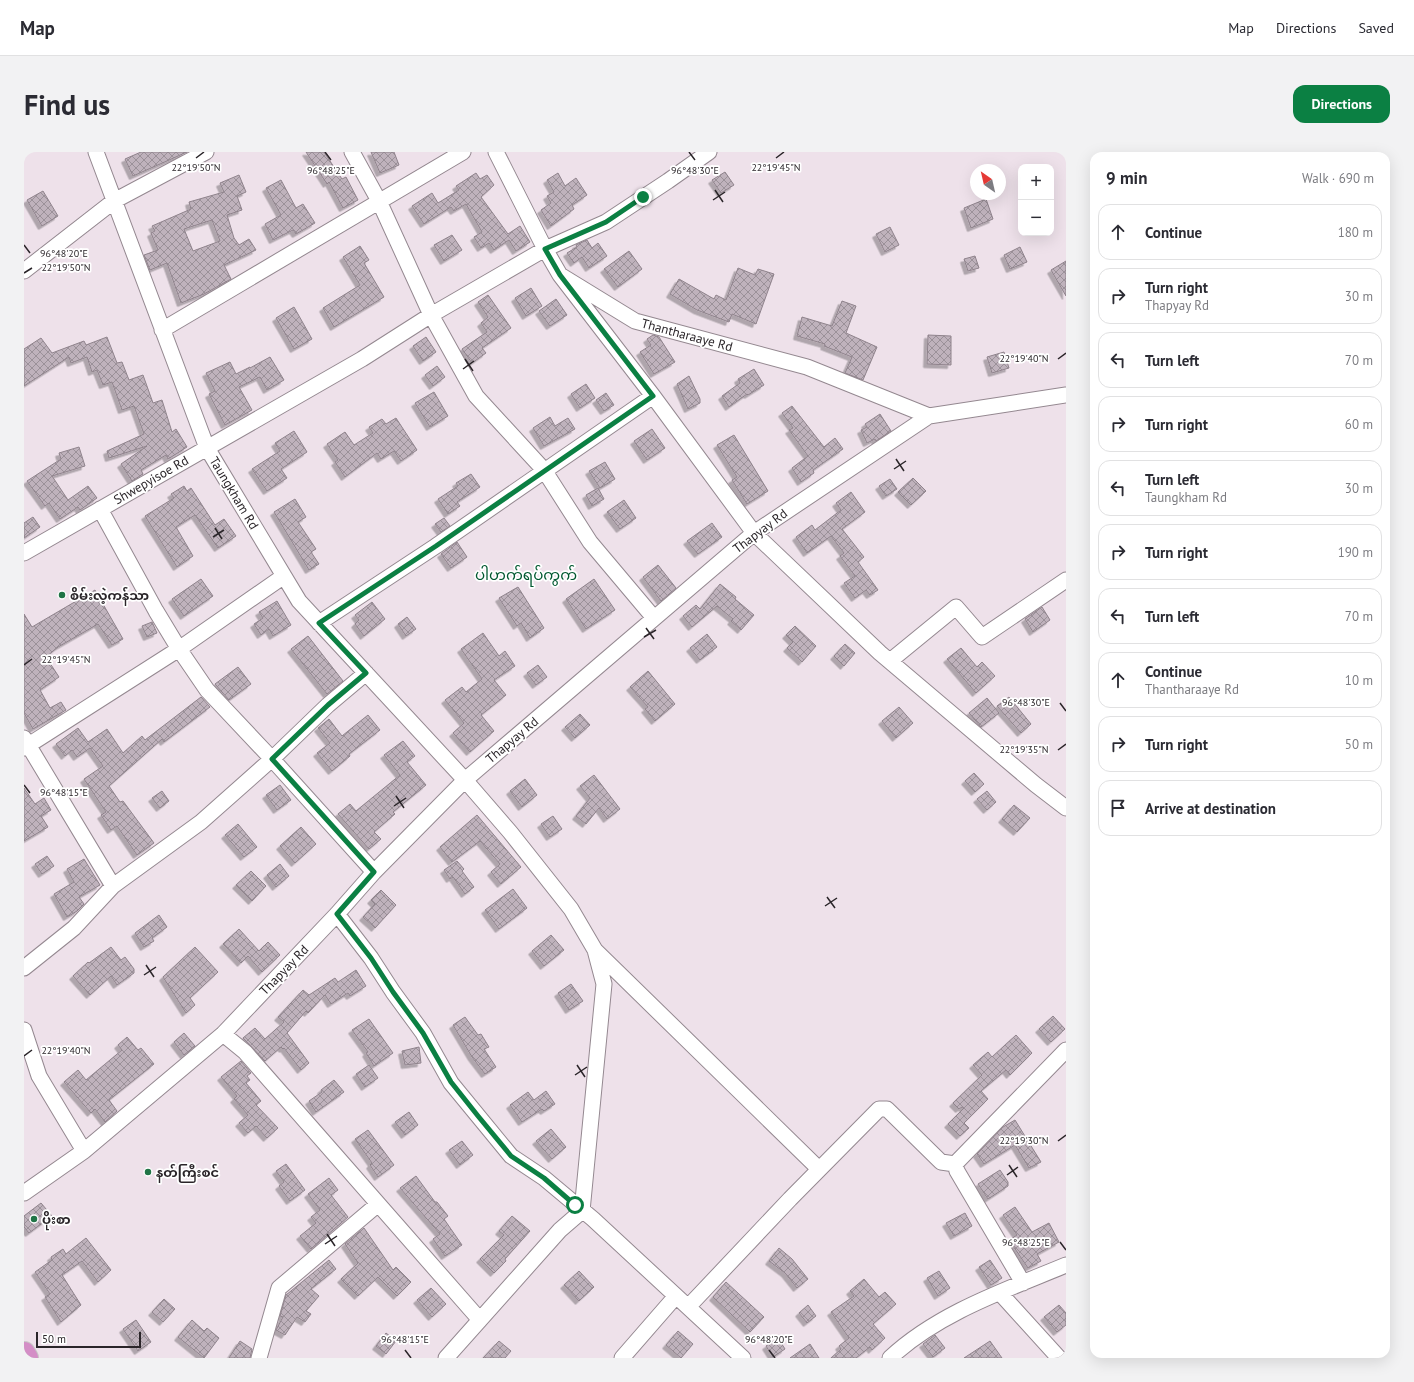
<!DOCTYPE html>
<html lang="en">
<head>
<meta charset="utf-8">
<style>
  :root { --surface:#fff; --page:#f2f2f3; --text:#2b2b33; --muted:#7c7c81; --line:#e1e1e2; --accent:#0b8043 }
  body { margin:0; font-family:"PT Sans","Noto Sans Myanmar",sans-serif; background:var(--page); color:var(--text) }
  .controls { position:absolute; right:12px; top:12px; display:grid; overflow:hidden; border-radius:8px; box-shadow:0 4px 16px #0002 }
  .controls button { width:36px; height:36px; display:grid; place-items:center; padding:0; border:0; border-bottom:1px solid var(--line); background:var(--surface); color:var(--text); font:20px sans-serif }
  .compass { position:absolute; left:946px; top:12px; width:36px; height:36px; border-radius:50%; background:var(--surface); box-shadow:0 4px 16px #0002; rotate:326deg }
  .scale { position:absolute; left:12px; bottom:10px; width:105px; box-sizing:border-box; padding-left:4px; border:2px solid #2a2529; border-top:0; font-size:11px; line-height:14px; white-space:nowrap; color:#2a2529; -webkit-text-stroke:3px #fff; paint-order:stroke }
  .stop { position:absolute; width:12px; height:12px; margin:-9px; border:3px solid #0b8043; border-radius:50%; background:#fff }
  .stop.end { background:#0b8043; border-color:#fff; box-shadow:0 1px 4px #0008 }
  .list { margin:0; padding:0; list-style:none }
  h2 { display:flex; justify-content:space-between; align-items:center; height:52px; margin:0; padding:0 16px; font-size:17px }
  h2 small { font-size:13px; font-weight:400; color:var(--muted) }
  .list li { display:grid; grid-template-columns:26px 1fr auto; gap:12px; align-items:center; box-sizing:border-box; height:56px; margin:0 8px 8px; padding:0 8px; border:1px solid var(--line); border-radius:12px }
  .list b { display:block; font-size:15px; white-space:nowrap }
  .list p { margin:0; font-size:13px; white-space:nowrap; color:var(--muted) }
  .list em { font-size:13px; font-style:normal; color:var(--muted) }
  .icon { flex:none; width:22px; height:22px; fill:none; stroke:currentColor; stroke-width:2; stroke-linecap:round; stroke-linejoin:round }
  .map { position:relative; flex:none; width:1042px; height:1206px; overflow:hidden; border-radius:12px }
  header { display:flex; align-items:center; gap:24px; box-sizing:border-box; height:56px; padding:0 20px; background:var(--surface); border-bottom:1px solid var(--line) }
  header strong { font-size:19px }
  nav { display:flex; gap:22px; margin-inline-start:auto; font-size:14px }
  .intro { display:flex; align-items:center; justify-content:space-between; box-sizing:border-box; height:96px; padding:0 24px }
  h1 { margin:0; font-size:28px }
  .button { padding:10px 18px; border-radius:12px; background:var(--accent); color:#fff; font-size:14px; font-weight:700 }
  main { display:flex; gap:24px; padding:0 24px }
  aside { flex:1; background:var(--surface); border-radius:12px; box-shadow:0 4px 16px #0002 }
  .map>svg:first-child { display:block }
</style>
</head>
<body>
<header>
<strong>Map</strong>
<nav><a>Map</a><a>Directions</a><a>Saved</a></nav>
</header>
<div class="intro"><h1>Find us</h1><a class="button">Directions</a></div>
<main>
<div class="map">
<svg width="1042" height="1206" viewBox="0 0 1042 1206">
  <defs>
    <pattern id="building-cross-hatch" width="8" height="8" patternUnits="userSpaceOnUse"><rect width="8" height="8" fill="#bfb2bc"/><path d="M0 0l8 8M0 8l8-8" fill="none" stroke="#9b9199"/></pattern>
    <filter id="shadow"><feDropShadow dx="-3.5" dy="3.5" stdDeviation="0" flood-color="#0004"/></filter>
  </defs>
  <rect width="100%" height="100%" fill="#eee1ea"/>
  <!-- building -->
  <path fill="url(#building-cross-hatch)" stroke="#8f838c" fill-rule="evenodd" filter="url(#shadow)" d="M117,0H163L109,24L101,7Z
    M282,0H300L318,27L322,25L334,48L319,56L305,30L303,32Z
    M347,0H370L375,13L356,21Z
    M701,20L710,33L697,41L688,28Z
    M452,21L456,27L463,23L470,33L457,45L484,82L496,74L506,90L492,99L485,88L470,98L465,91L457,96L450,85L458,80L442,52L430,59L427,55L400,72L388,54L408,41L414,51L435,38L432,34Z
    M534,21L541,34L552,26L563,43L548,53L550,57L527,74L517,58L527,51L523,44L530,40L523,28Z
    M215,23L222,40L213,44L218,58L203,63L210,86L215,93L225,87L232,98L200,113L207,127L180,142L157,151L143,111L126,118L120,103L134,98L127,81L131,79L128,74L167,57L165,50L200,40L196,31ZM188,68L196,89L169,99L160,77Z
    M257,28L272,56L279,52L291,71L272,82L269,78L249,88L241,72L257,63L242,36Z
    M19,39L34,64L18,74L3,48Z
    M962,47L969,67L947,76L940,56Z
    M866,75L875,93L861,100L852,82Z
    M428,83L438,98L420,109L410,93Z
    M563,88L568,96L574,91L583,104L565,116L558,105L550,111L543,101L553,95L552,93Z
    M336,94L345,108L340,111L360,145L310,175L299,156L336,133L319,105Z
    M996,95L1003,110L986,117L980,103Z
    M605,99L618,117L594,135L580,117Z
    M951,104L955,116L944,119L940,107Z
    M1042,109V144L1027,118Z
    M714,116L731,123L734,117L750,122L732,172L708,162L705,170L673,158L646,142L655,127L690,147L692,143L702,148Z
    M507,136L518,154L502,164L491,146Z
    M464,143L487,176L458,196L462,201L448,211L438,197L463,180L457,171L464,165L454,150Z
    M532,147L543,163L526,174L515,159Z
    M818,149L832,154L822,181L853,195L839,228L821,221L828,205L800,194L801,192L773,184L778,165L808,174Z
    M270,155L288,187L270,197L252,166Z
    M629,183L635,185L651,210L630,222L616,200L627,193L623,187Z
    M904,183L927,184V213L903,212Z
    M83,185L93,211L98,210L105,228L119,223L129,251L138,248L148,280L152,277L163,295L144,307L142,303L117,318L119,322L108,329L97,312L123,294L85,306L83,299L120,282L110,254L98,258L88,230L79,233L73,218L68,220L63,205L47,211L45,205L0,234V197L17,186L28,201L60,189L62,193Z
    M402,185L412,200L399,209L389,194Z
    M980,200L985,216L968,221L963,205Z
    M246,205L260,228L243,238L236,225L215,235L228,258L201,273L185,242L191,239L182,221L206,210L212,222L226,215V216Z
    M413,214L421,225L409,234L401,223Z
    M730,217L740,233L724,243L723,242L705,255L698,244L716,231L714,227Z
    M665,224L676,247V251L664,257L653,232Z
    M562,232L571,246L556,256L547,242Z
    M410,240L424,264L406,275L391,251Z
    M582,241L590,253L580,259L572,248Z
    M768,254L800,295L811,286L819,297L789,318L790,321L777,330L768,316L784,304L765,278L769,276L758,261Z
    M856,262L867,279L852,289L851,287L843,291L837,278L843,275L841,272Z
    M526,265L531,274L544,266L551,277L520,294L509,276Z
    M372,266L393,298L377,309L370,299L357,307L353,301L321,325L311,310L314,308L303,292L321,280L330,293L349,281L345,275L358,267L362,272Z
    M628,277L641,296L623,308L610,289Z
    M270,279L283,300L257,317L263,326L243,339L228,317L256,299L251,291Z
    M710,283L744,339L723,352L708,328L713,325L693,293Z
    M55,295L61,314L28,324L44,348L64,334L73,346L56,358L54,355L36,367L25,351L21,354L3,329L37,307L35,301Z
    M581,310L591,327L576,336L565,319Z
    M447,322L456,335L433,350L436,354L424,362L414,347L434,334L432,331Z
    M889,326L902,339L887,353L874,340Z
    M866,327L873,337L862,344L855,334Z
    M160,334L163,339L167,336L191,373L200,367L212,384L194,396L171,363L152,375L169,404L153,415L121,364L150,346L147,342Z
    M574,336L580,347L568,354L562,343Z
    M827,340L841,360L818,377L840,405L834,410L854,438L846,443L842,438L831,446L820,431L831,424L816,404L820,401L807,384L783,401L772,385L788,373L791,378L817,358L812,351Z
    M271,347L282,365L274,370L292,397L287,400L295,412L285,418L250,360Z
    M600,348L612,366L596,377L583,360Z
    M9,365L16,375L0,386V371Z
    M420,366L426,374L417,380L411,372Z
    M688,371L698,385L674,402L663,389Z
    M433,390L443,405L427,416L417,402Z
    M634,413L652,436L637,449L619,425Z
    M177,427L189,444L160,464L148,447Z
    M570,427L591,458L562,477L542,447Z
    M696,432L712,445L711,447L730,463L717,478L707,469L709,467L693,454L668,475L659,464L672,453L676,457Z
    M494,435L520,476L506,486L497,471L493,474L475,446Z
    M71,438L99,487L88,493L74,472L34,495L22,505L35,525L16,538L26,556L37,550L42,558L9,577L0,561V462L8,475Z
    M253,449L267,473L249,484L245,477L237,483L230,472L239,466L235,460Z
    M348,450L361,467L340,484L331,472L335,468L331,463Z
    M1018,455L1026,468L1009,480L1001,467Z
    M383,465L392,477L382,484L374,472Z
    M128,470L133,481L123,485L118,474Z
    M771,474L792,494L778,510L763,496L769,490L762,483Z
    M459,481L475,504L481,499L491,514L470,528L482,543L457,563L470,579L446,600L429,581L440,571L421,548L438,535L442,540L458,527L437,497Z
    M683,482L693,495L676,508L666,496Z
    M284,484L319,529L303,542L267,497Z
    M821,492L831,501L820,514L810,504Z
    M937,496L953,515L958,510L971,524L952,541L923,507Z
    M514,513L523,525L512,533L503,521Z
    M214,515L227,532L205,548L191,532Z
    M624,519L651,552L631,569L621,557L624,555L606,535Z
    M177,545L186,555L140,590L138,587L85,634L96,650L99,649L130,691L113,703L93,674L87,678L77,663L82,660L60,627L79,614L66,596L53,605L48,598L41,604L32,592L54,576L64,590L83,577L99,601L118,584L121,588Z
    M985,545L1007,572L997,581L973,554Z
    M963,546L975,561L957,575L945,561Z
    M875,555L889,571L872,586L858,569Z
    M556,562L566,573L551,586L541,575Z
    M344,563L356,578L325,602L326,604L308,619L293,601L306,591L294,576L305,567L318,584Z
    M379,589L391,604L383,610L402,633L369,660L371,662L350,680L357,687L345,697L314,662L326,652L332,659L376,623L360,603Z
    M950,621L960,632L951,640L941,629Z
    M570,623L596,657L583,667L575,656L562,672L552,664L566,646L556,634Z
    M501,627L513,643L498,655L486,639Z
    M256,633L267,648L253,658L242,643Z
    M0,636L11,652L20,646L27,658L17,664L24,675L0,689Z
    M138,639L145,649L136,656L128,646Z
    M963,639L972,650L963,658L953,647Z
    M990,653L1006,666L993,680L978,667Z
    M453,663L497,715L477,732L467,720L476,712L456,689L428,710L416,695Z
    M529,664L538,677L526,685L517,672Z
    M214,672L233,695L220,705L201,683Z
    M277,675L292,692L271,711L256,694Z
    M23,704L30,714L18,722L11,712Z
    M60,707L76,733L55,745L60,752L53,759L43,765L30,742L50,730L43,717Z
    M433,709L440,717L438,719L450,735L441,742L429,725L426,727L420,718Z
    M256,712L265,724L252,735L243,723Z
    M227,719L242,734L228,749L212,733Z
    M489,737L503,756L475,777L461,758Z
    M357,738L372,753L351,776L339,765L351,752L347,748Z
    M135,763L143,775L128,786L130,789L120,795L111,781Z
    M215,777L235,799L244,790L256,803L238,820L224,804L217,811L199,792Z
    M527,783L540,798L520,814L508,799Z
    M87,795L97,808L101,805L110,817V821L93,833L87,824L66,843L49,824L64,810L65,811Z
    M171,795L194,820L166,846L171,853L162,861L139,825Z
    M332,818L342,834L326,844L324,841L307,852L301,843L284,861L282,859L263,881L285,911L277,918L260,896L259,897L257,895L241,909L219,886L231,876L241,887L260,870L254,865L279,838L285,843L311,826L314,830Z
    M547,832L559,849L545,858L534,841Z
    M1029,864L1041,877L1027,890L1015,877Z
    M441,865L454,883L457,882L465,895L460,897L472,915L461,922L448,905L429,873Z
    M345,867L369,901L350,914L342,901L344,900L328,878Z
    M160,881L171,894L160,903L150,890Z
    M992,883L1008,901L986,923L982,918L957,939L964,947L940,971L945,976L936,984L924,972L940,956L938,955L935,957L929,951L958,923L949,913L964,900L968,905Z
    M103,885L114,898L117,896L130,912L85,948L93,959L81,970L71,957L67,961L40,930L54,918L62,928L98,898L94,893Z
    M395,895L397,911L381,913L378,899Z
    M217,909L227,921L223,924L226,928L222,931L237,949L232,953L254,976L243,986L232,974L224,981L215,971L224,963L210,947L213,944L197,925Z
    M345,913L354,926L341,935L332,922Z
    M310,928L320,940L292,960L285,949L298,940L297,938Z
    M522,939L531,952L520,959L518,957L498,970L486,953L504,940L510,948Z
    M385,960L394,973L381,983L371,970Z
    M991,968L1017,1010L1005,1016L991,993L960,1012L953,1002L979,975Z
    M527,977L542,995L528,1007L512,989Z
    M344,978L370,1013L354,1025L346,1013L348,1011L331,987Z
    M438,989L449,1003L436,1013L425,998Z
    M262,1012L281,1038L266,1049L255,1034L260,1030L252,1019Z
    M976,1018L984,1030V1034L964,1047L954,1032Z
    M392,1024L411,1050H413L424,1064L420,1067L438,1093L421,1104L409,1087L416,1082L376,1036Z
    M305,1026L314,1038L307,1043L324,1065L287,1097L276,1084L292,1071L287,1065L296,1058L284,1042Z
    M17,1051L28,1064L5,1081L0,1075V1064Z
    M991,1055L1008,1080L1025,1071L1035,1090L1013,1102L1017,1109L1004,1116L985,1088L993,1083L979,1063Z
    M941,1061L948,1074L930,1084L922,1071Z
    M488,1064L506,1079L481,1107L482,1109L470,1121L456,1107L480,1083L475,1079Z
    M340,1076L369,1118L372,1115L387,1130L373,1144L354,1125L334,1144L317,1127L334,1111L321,1092Z
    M62,1086L87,1118L74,1130L58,1109L38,1123L57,1153L37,1170L21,1145L26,1142L11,1120L28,1108L27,1105L39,1097L42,1102Z
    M755,1096L768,1107L784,1127L773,1136L761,1121L745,1109Z
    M305,1108L312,1117L287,1137L295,1144L282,1159L287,1162L281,1170L273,1165L261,1183L252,1178L259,1165L256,1164L262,1143Z
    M966,1108L978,1126L967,1133L955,1115Z
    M555,1119L570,1135L555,1149L540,1133Z
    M915,1119L926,1136L914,1144L903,1126Z
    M840,1127L855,1145L861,1140L872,1152L849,1172L861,1186L848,1198L846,1195L832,1206H807L817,1197L815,1194L825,1186L807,1160L830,1144L826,1139Z
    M702,1130L740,1165L726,1180L689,1145Z
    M407,1136L422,1152L408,1165L393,1148Z
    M140,1147L151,1157L139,1170L128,1160Z
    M784,1153L792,1164L783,1171L775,1161Z
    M1035,1153L1042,1161V1173L1033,1180L1020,1165Z
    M112,1168L127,1190L114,1199L99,1177Z
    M168,1168L180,1179L183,1176L195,1186L180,1206L154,1185Z
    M654,1179L669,1192L657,1206L642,1193Z
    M362,1181L372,1189L362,1202L352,1194Z
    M911,1183L921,1196L909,1205L899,1192Z
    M754,1186L761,1197L749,1205L742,1194Z
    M216,1189L228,1197L226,1206H205Z
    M475,1189L487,1199L481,1206H459Z
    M966,1189L978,1206H940Z
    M786,1192L795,1206H766Z"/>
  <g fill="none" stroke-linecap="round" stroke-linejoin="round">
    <!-- minor casing -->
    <g stroke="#948890" stroke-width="17">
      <path id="minor" d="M72,0L183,296L275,449L441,628L486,680L547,757L571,798L580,832L558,1059L536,1078L422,1206
        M328,0L355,49L407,163L452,244L520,318L566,390L630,466
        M472,0L521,97L536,123L611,169L783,215L905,264
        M0,119L90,49L182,0
        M536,123L629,244L730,381L856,501L1012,633L1042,656
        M138,178L439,0
        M76,357L132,459L155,497L183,538L248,607L350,720
        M0,401L338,207L407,163L521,97L582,70L644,29L685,0
        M295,471L412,394L629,244
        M866,509L932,455L958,485L1042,428
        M0,586L89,734
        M0,596L155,497L260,424
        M313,762L347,806L369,840L399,881L427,931L487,1004L520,1026L569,1067L719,1206
        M572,799L795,1017
        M0,816L50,776L89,734L177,670L248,607L304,553L342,521
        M0,878L15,924L60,999
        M199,882L221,900L456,1168
        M931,1012L1042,898
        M931,1012L933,1019L999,1131
        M0,1041L60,999L199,882L313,762L350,720L441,628L730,381L905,264L1042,243
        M976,1141L1035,1206
        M664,1155L766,1047L855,957H863L917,1010L931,1012
        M235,1206L255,1136L353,1053
        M598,1206L652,1144
        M866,1206C914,1161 982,1138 1042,1113"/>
    </g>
    <!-- trunk casing -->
    <g stroke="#c8c6c7" stroke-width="24">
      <path id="trunk" d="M0,1201L3,1206"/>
    </g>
    <!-- minor -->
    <use href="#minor" stroke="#fff" stroke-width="15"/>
    <!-- trunk -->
    <use href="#trunk" stroke="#d48ec6" stroke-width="22"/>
  </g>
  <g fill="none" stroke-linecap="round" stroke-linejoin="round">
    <!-- route -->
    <path stroke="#0b8043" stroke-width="5" d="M551,1053L520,1026L487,1004L454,964L427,930L399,881L369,840L347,806L313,762L350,720L248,607L304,553L342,521L295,471L412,394L629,244L536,123L521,97L582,70L619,45"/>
  </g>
  <!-- ticks -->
  <path fill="none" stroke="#2a2529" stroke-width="1.5" d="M301,0L307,8M665,0L671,8M172,6L180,0M752,6L760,0M691,38L699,50M689,48L701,40M0,93L6,101M0,121L8,116M441,207L449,219M1034,207L1042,201M439,217L450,209M872,307L880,319M870,317L882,309M191,376L198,387M189,385L200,378M622,476L630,487M620,485L632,478M0,513L8,507M1036,551L1042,559M1034,598L1042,592M0,633L6,641M372,644L380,656M370,654L382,646M803,745L811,756M801,754L813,746M122,813L130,825M120,823L132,815M0,904L8,898M553,913L561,925M551,923L563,915M1034,989L1042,983M985,1013L993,1025M983,1023L994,1015M303,1082L311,1094M1036,1090L1042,1098M301,1092L313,1084M381,1198L387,1206M745,1198L751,1206"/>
  <!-- markers -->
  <g fill="#207446" stroke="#fff" stroke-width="1.5">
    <circle cx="38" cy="443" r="4"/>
    <circle cx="124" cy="1020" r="4"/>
    <circle cx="10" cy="1067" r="4"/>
  </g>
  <g text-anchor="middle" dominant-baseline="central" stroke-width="3.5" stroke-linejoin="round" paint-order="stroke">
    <!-- street labels -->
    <g font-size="13" fill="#2a2529" stroke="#fff">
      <text transform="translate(663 183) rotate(15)">Thantharaaye Rd</text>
      <text transform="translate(127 328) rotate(-30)">Shwepyisoe Rd</text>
      <text transform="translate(210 341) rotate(59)">Taungkham Rd</text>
      <text transform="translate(736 379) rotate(-37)">Thapyay Rd</text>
      <text transform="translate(488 588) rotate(-40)">Thapyay Rd</text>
      <text transform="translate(260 818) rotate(-46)">Thapyay Rd</text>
    </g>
    <!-- poi labels -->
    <g font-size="13" font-weight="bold" fill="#2a2529" stroke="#fff" text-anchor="start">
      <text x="46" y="443">စိမ်းလဲ့ကန်သာ</text>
      <text x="132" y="1020">နတ်ကြီးစင်</text>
      <text x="18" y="1067">ပိုးစာ</text>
    </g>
    <!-- quarter labels -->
    <g font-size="15" fill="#015830" stroke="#fff">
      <text x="502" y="422">ပါဟက်ရပ်ကွက်</text>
    </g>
  </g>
  <g font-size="10" text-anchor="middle" fill="#2a2529" stroke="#fff" stroke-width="3.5" stroke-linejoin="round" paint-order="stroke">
    <text x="172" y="19">22°19'50"N</text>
    <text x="752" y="19">22°19'45"N</text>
    <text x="307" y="22">96°48'25"E</text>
    <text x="671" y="22">96°48'30"E</text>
    <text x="40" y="105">96°48'20"E</text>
    <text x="42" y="119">22°19'50"N</text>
    <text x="1000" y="210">22°19'40"N</text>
    <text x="42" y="511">22°19'45"N</text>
    <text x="1002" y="554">96°48'30"E</text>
    <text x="1000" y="601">22°19'35"N</text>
    <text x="40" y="644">96°48'15"E</text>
    <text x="42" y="902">22°19'40"N</text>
    <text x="1000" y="992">22°19'30"N</text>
    <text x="1002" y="1094">96°48'25"E</text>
    <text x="381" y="1191">96°48'15"E</text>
    <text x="745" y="1191">96°48'20"E</text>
  </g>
</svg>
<div class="controls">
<button>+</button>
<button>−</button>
</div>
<svg class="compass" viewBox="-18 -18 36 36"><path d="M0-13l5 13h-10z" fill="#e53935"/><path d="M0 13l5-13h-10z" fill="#7c7c81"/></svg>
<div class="scale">50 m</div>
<div class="stop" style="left:551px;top:1053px"></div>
<div class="stop end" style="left:619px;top:45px"></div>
</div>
<aside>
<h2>9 min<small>Walk · 690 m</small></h2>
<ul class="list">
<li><svg class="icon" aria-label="ahead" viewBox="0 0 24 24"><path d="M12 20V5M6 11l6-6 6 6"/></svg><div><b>Continue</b></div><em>180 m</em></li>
<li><svg class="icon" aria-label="right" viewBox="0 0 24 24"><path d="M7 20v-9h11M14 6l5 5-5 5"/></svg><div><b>Turn right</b><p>Thapyay Rd</p></div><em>30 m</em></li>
<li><svg class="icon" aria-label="left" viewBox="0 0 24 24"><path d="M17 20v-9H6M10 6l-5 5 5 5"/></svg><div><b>Turn left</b></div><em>70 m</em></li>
<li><svg class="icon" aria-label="right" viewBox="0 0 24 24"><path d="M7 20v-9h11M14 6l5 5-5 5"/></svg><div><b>Turn right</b></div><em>60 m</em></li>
<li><svg class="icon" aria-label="left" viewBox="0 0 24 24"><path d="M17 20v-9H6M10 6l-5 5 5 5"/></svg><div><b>Turn left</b><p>Taungkham Rd</p></div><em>30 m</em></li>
<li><svg class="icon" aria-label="right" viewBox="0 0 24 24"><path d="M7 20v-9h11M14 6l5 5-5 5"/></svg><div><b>Turn right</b></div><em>190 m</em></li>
<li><svg class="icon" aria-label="left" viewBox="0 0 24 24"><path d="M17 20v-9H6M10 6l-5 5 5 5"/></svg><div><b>Turn left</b></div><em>70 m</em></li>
<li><svg class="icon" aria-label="ahead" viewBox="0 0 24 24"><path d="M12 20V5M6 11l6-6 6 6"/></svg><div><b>Continue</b><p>Thantharaaye Rd</p></div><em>10 m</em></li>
<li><svg class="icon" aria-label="right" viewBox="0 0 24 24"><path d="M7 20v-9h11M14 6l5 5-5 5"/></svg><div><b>Turn right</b></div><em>50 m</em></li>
<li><svg class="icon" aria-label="arrive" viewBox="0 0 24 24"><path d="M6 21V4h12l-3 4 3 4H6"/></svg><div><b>Arrive at destination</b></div></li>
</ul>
</aside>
</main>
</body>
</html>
